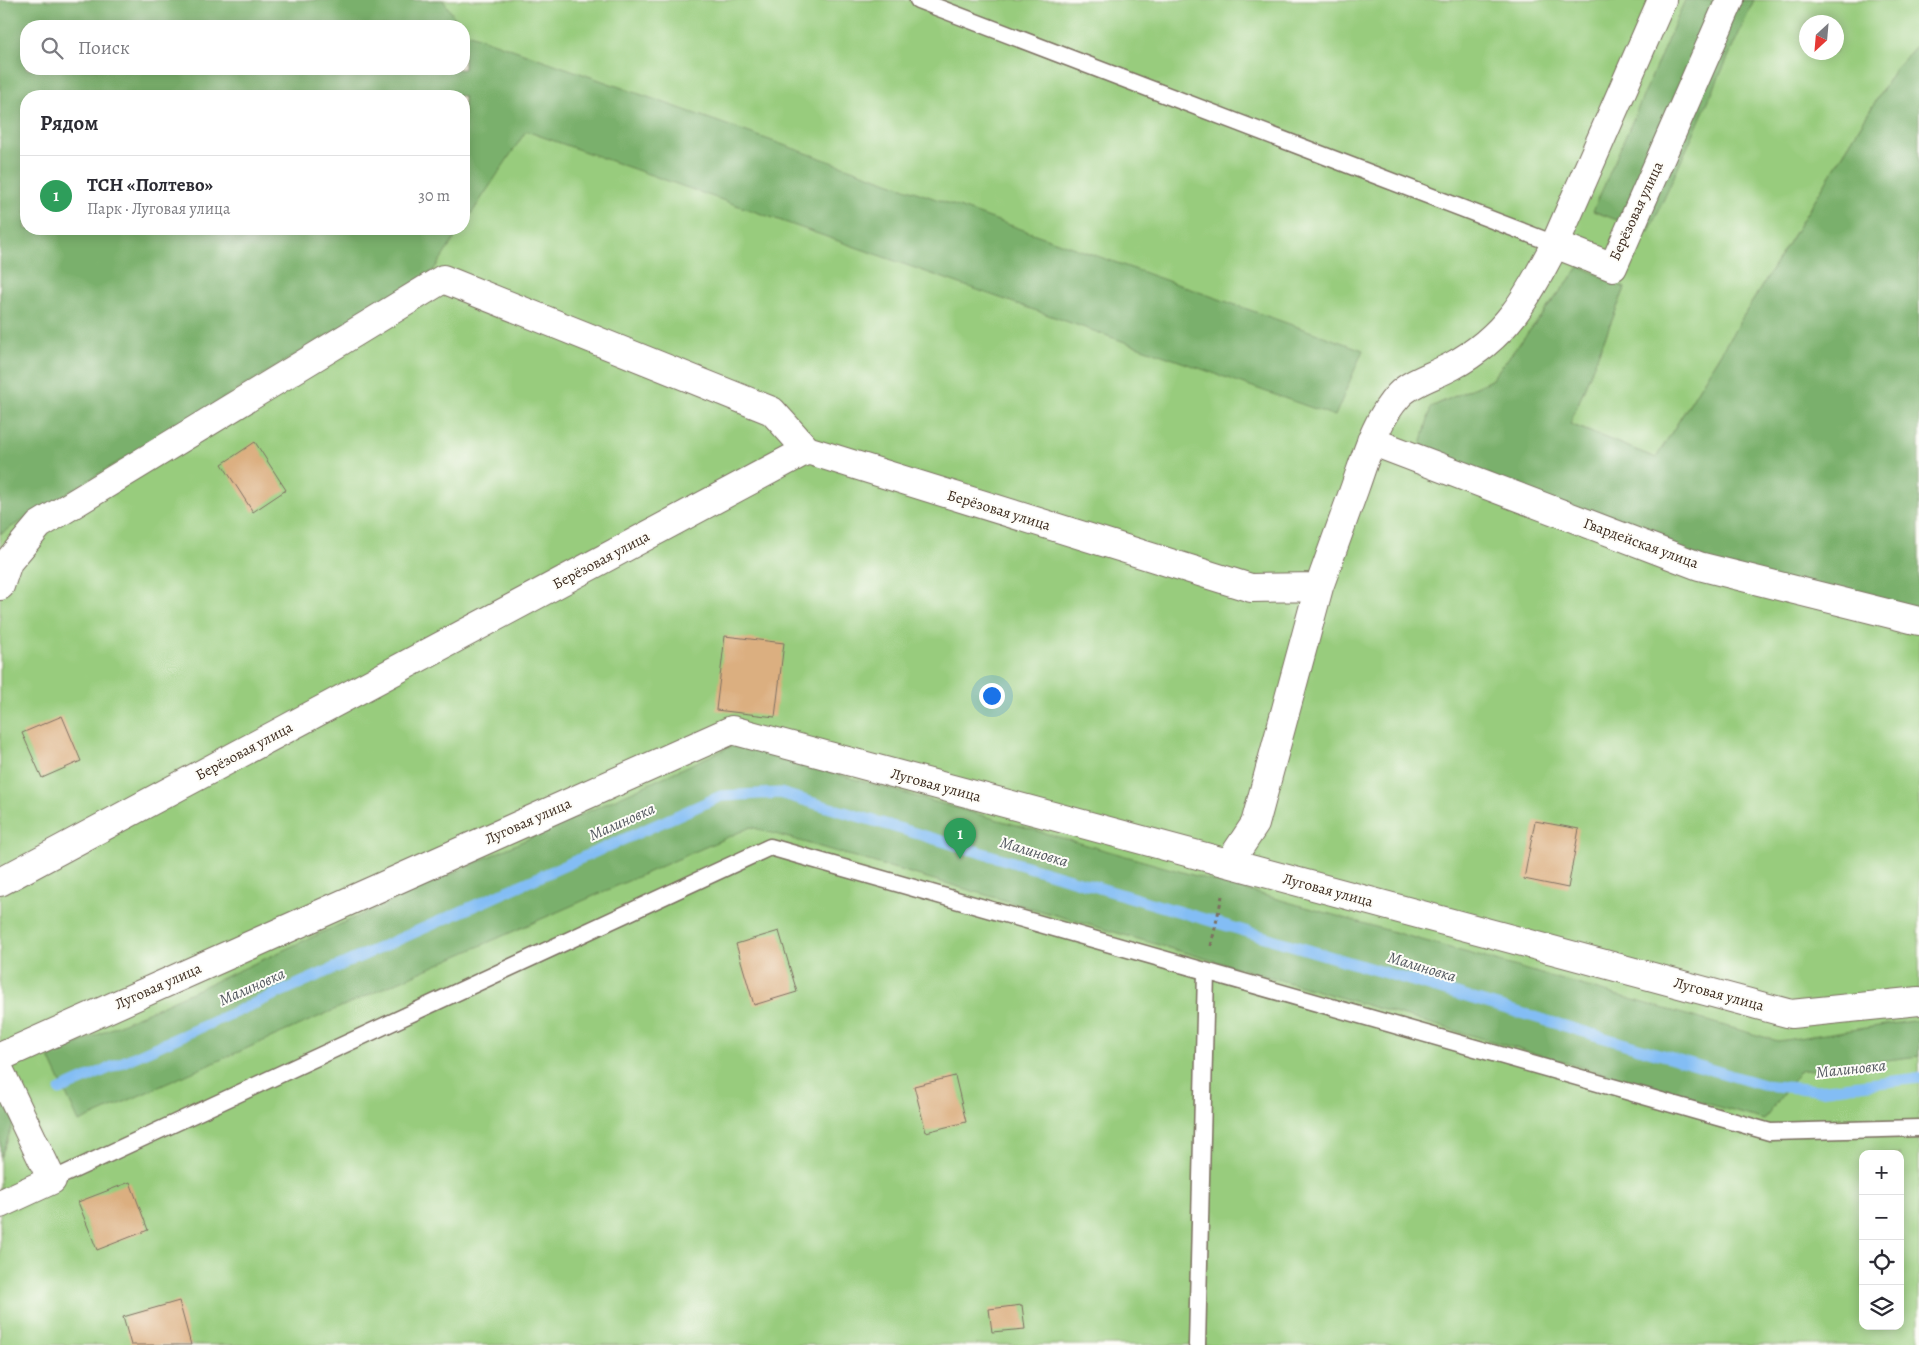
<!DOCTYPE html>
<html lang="ru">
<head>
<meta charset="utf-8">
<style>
  :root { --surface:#fff; --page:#f2f2f3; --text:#2b2b33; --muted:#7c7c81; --line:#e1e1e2; --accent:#111827 }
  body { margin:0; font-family:Alegreya,serif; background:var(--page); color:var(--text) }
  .controls { position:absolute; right:15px; bottom:15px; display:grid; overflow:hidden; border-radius:10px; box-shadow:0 2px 12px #0003 }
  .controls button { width:45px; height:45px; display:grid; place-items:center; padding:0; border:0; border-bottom:1px solid var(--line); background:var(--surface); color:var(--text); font:25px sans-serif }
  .compass { position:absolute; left:1799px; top:15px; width:45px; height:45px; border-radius:50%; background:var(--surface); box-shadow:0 2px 12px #0003; rotate:206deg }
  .you { position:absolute; left:991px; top:695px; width:18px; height:18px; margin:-12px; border:4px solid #fff; border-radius:50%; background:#1a73e8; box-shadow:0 0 0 8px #1a73e833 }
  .badge { display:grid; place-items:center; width:32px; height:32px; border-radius:50%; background:var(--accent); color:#fff; font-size:16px; font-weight:700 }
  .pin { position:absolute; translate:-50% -41px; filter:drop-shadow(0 1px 2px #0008) }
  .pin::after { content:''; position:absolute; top:26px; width:18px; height:15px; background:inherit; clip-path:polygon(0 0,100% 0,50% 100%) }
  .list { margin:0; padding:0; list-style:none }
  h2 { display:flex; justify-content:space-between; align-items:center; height:65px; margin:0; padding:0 20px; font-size:21px }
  h2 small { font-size:16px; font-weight:400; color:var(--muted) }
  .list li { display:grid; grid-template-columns:32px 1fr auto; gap:15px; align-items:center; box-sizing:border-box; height:80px; padding:0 20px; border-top:1px solid var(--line) }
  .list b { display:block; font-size:19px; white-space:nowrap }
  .list p { margin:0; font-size:16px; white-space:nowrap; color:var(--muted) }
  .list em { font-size:16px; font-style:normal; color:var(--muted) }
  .icon { flex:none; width:28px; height:28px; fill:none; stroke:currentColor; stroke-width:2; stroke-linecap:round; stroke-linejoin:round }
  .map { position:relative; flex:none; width:1919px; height:1345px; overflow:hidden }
  .search { position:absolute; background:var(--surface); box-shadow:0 2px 12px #0003; left:20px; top:20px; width:450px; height:55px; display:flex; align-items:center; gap:12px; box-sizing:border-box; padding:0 18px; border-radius:20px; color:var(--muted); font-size:19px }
  .panel { position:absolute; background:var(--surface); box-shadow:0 2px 12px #0003; left:20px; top:90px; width:450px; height:145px; border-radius:20px }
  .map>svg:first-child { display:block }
</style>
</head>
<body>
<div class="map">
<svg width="1919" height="1345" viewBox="0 0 1919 1345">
  <rect width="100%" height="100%" fill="#fdfcf7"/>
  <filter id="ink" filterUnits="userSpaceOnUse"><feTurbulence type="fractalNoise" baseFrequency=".02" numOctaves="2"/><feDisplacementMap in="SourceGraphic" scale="10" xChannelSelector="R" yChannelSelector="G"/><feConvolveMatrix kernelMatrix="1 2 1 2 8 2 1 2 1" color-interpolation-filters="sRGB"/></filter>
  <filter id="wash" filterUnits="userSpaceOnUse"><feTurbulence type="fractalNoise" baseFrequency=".0096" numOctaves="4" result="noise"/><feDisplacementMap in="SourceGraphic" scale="20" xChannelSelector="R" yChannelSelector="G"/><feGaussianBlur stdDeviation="1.12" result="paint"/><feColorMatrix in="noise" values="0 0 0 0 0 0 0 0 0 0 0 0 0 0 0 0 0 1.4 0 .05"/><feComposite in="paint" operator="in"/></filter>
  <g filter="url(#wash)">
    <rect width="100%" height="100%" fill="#f6efdd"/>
    <!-- green -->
    <path fill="#98cc7d" stroke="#6a7b4e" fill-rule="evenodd" d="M433,0H1919V43L1896,68L1656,458L1570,424L1625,288L1580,266L1491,380L1431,407L1919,621V1345H0V1158L8,1139L0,1098V289L96,229H464V26H400ZM1806,22H1836V52H1806ZM1863,1154H1900V1326H1863Z"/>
    <!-- forest -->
    <path fill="#7ab06c" stroke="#5a6d45" d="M0,0H443L460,26H26V69H464V32L1363,350L1335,416L526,131L464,225V96H26V229H461L433,271L0,534Z
      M1685,0H1754L1649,232L1593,211Z
      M1919,43V621L1699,566L1421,445L1431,407L1491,380L1580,266L1625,288L1570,424L1656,458L1896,68Z
      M734,745L1778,1041L1919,1020V1056L1800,1071L1764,1120L751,827L79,1122L49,1057Z
      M0,1098L14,1122L0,1158Z"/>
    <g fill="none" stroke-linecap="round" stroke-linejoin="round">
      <!-- stream -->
      <path stroke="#83bdf4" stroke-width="11" d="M60,1090L721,796L780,793L1763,1085L1818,1090L1919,1078"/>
    </g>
    <g id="blocks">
      <!-- building -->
      <path fill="#dbaf80" d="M255,442L286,490L253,512L222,464Z
        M725,636L784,643L775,717L716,710Z
        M62,716L81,761L42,778L22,733Z
        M1535,821L1579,829L1568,888L1524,879Z
        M779,931L797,992L754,1005L736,944Z
        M955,1076L966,1122L926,1132L914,1086Z
        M130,1182L148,1230L97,1250L78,1202Z
        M179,1301L191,1345H131L123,1317Z
        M1022,1305L1025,1329L992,1332L989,1309Z"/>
    </g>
  </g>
  <g filter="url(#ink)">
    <use href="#blocks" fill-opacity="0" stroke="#7c6f61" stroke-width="1"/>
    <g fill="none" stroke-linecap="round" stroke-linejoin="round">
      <!-- service casing -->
      <g stroke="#7c6f61" stroke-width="19">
        <path id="service" d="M918,0L1555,244
          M52,1180L770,847L1770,1132L1919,1128
          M1197,1345L1206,972"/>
      </g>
      <!-- minor casing -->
      <g stroke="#7c6f61" stroke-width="30">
        <path id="minor" d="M1555,244L1613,267L1730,0
          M1371,441L1699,566L1919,621
          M0,586L8,562L39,525L443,279L772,411L807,450
          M1229,863L1255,824L1319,587
          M0,882L807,450L1251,588L1319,587C1331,553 1343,520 1355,487C1366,456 1376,419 1399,395C1411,382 1436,375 1452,366C1506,337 1528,297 1555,244L1662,0
          M0,1057L732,730L1791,1014L1919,1001
          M0,1071L52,1180L0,1204"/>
      </g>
      <!-- path -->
      <path stroke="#7c6f61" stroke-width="3" stroke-dasharray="4 4" stroke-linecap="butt" d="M1211,946L1222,896"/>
      <!-- service -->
      <use href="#service" stroke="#fff" stroke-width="16"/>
      <!-- minor -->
      <use href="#minor" stroke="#fff" stroke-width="28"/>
    </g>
  </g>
  <g text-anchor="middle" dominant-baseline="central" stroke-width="4" stroke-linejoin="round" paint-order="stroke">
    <!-- street labels -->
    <g font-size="15" fill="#3b2a1e" stroke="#fdfcf7">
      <text transform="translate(1636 211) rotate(-65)">Берёзовая улица</text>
      <text transform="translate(999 510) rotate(17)">Берёзовая улица</text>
      <text transform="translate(1641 543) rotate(20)">Гвардейская улица</text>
      <text transform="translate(601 560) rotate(-28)">Берёзовая улица</text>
      <text transform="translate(244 751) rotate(-28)">Берёзовая улица</text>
      <text transform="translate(936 785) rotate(15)">Луговая улица</text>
      <text transform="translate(528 821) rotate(-24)">Луговая улица</text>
      <text transform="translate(1328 890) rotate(15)">Луговая улица</text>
      <text transform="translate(158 986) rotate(-24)">Луговая улица</text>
      <text transform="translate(1719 994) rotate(15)">Луговая улица</text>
    </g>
    <!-- water labels -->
    <g font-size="16" font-style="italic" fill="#51565e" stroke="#fdfcf7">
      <text transform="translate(622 822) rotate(-24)">Малиновка</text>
      <text transform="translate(1034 852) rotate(17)">Малиновка</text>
      <text transform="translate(1422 967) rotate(17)">Малиновка</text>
      <text transform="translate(252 987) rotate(-24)">Малиновка</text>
      <text transform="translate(1851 1069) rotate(-6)">Малиновка</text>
    </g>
  </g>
</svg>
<div class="controls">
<button>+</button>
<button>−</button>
<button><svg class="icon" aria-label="locate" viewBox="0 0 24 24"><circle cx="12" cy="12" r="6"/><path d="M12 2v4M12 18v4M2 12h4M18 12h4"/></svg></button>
<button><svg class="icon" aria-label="layers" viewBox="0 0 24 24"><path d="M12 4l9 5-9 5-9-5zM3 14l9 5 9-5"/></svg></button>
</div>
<svg class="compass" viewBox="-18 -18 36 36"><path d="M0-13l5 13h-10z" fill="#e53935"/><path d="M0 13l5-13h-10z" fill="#7c7c81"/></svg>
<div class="you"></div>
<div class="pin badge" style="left:960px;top:859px;background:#2e9e5b">1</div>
<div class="search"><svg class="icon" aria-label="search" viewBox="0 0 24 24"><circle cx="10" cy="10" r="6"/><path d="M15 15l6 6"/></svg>Поиск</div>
<section class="panel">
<h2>Рядом<small></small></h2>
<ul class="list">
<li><span class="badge" style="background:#2e9e5b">1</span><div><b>ТСН «Полтево»</b><p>Парк · Луговая улица</p></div><em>30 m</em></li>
</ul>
</section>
</div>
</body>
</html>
